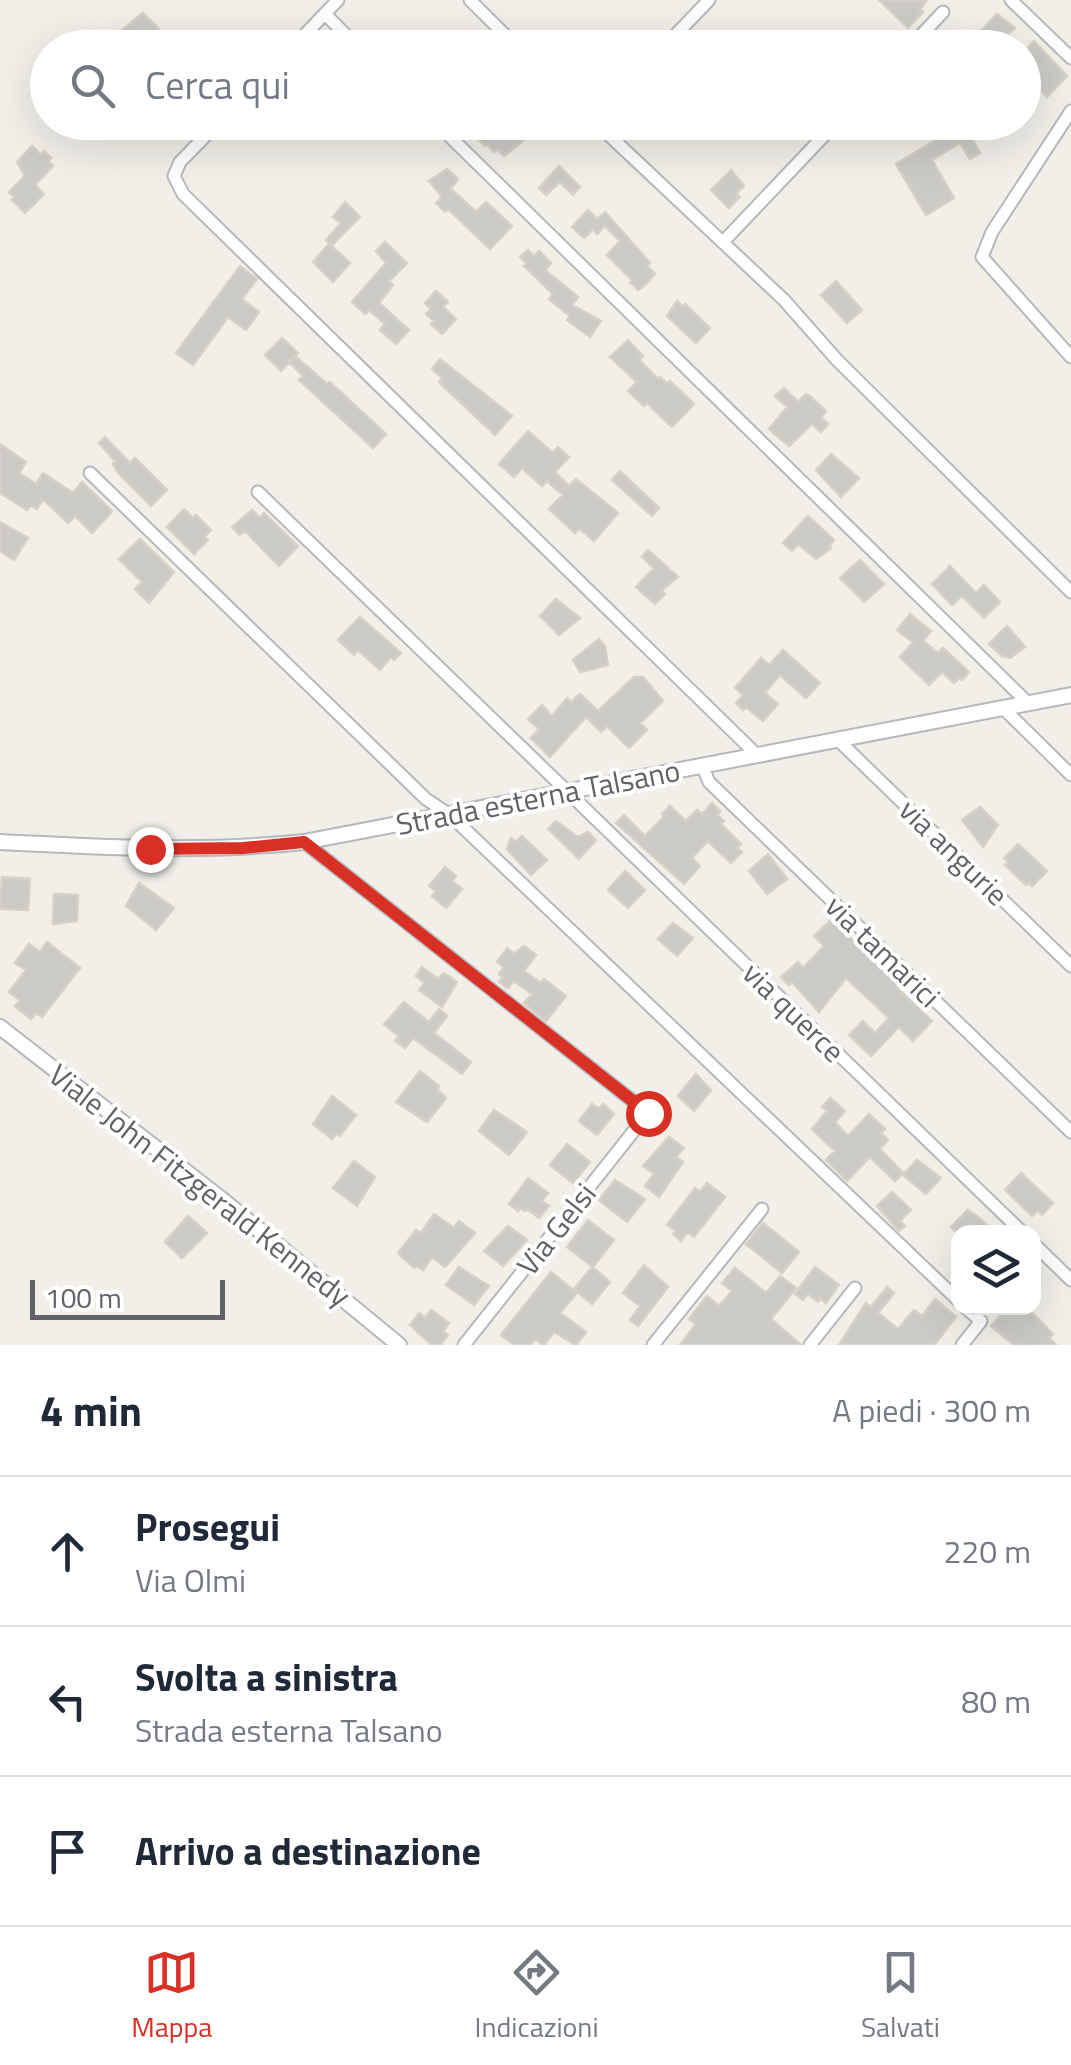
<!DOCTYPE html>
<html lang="it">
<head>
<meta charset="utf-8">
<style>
  :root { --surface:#fff; --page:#f2f2f3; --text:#1f2937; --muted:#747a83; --line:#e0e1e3; --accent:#d93025 }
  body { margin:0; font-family:"Titillium Web",sans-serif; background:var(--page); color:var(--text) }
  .controls { position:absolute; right:30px; bottom:30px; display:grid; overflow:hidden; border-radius:20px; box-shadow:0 10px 40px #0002 }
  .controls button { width:90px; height:90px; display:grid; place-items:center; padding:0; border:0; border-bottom:2px solid var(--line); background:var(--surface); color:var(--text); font:50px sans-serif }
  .scale { position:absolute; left:30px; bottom:25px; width:195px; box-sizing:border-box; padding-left:10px; border:5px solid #5f6368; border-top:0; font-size:28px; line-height:35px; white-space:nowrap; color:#5f6368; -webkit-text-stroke:8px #fff; paint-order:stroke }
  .stop { position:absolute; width:30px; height:30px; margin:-22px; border:8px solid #d93025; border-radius:50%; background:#fff }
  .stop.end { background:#d93025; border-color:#fff; box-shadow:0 2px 10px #0008 }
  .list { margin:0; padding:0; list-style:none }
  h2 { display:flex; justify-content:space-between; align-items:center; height:130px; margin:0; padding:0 40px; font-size:42px }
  h2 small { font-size:32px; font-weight:400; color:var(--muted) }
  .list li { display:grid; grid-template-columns:65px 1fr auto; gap:30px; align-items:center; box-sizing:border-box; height:150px; padding:0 40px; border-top:2px solid var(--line) }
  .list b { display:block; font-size:38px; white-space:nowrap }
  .list p { margin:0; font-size:32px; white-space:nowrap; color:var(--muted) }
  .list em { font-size:32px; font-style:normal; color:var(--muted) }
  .icon { flex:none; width:55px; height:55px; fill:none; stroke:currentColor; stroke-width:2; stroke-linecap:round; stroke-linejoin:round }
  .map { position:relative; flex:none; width:1071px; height:1345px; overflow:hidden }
  .search { position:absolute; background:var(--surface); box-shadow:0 10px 40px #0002; left:30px; right:30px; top:30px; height:110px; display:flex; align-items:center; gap:25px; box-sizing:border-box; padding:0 35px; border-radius:55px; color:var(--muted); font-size:38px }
  .sheet { height:580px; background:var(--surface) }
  nav { display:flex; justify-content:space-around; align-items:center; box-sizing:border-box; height:140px; border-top:2px solid var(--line); background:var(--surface); font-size:28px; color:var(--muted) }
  nav a { display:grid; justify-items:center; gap:5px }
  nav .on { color:var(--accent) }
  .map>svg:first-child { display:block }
</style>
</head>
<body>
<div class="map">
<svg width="1071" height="1345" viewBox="0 0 1071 1345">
  <rect width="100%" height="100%" fill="#f1efe8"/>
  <!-- building -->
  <path fill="#cccac5" stroke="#d6d1c6" stroke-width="2.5" d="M879,0H927L920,10L923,12L908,28Z
    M143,13L159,29L139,48L122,30Z
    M997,14L1015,28L993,48L978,34Z
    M1034,41L1067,76L1047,97L1024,74V52Z
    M483,122H515L529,136L504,156L497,149L494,152L487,144L485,146L476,137L474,131Z
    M963,124L980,153L970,159L960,143L932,160L954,198L926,215L896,164Z
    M32,146L41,155L44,151L51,158L48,161L53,166L35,185L44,194L25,213L12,200L15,198L9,192L25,176L17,162Z
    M559,166L580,187L573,195L560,182L546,195L539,188Z
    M447,169L458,179L451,189L476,212L486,202L512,226L490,249L448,209L445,212L436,203L442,197L429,181Z
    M731,170L744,186L736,194L740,197L729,208L711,190Z
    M345,202L360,217L332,245L326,240L341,223L333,217Z
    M588,210L597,219L605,212L650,263L647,266L655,274L643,287L638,290L630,282L632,280L607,255L620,241L605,226L597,234L593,229L584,238L572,227Z
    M385,242L407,263L389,281L393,285L379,303L409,330L396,344L380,330L385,324L369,310L365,314L352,302L386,263L376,251Z
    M329,244L350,263L333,282L313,262Z
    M528,250L534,256L539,251L551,263L545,270L578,297L572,305L601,321L590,337L567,320L570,316L549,299L553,294L524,266L527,264L520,257Z
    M240,266L257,279L242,299L259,312L246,330L228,317L193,365L176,353Z
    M836,281L862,310L847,323L821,295Z
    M436,291L448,302L443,307L456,319L442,334L431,324L434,321L426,314L431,309L425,303Z
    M677,301L682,306L685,304L710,328L696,343L667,316Z
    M282,338L298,353L281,371L265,355Z
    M628,340L643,356L639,360L658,379L660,377L667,384L670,381L694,404L672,427L647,403L644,406L628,391L637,382L610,357Z
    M295,356L327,384L330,382L386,434L373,448L299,380L303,376L289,362Z
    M440,359L512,416L495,435L439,382L442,378L432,369Z
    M784,388L798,402L806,394L810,396L826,411L821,417L828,424L821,432L812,424L789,446L769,429L787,407L775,396Z
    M528,431L553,453L558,447L569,457L555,472L569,486L576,479L618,513L594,541L579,528L575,533L549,509L563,495L547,481L542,486L522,468L514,477L499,464Z
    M105,437L130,463L135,458L167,490L151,506L119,474L113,464L115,461L99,443Z
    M0,444L26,462L19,473L36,484L43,473L73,493L82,482L112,511L110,514L92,533L75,516L68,523L43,499L37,509L31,505L27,510L0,493Z
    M831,454L859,478L841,497L816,470Z
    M620,471L659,508L652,516L612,480Z
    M184,509L193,518L196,515L211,530L204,537L208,540L194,554L167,527Z
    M252,510L260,518L264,513L298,546L279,566L245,531L240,535L232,527Z
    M808,516L834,540L829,546L831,548L816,559L798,544L792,551L783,543Z
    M0,522L28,538L14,560L0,551Z
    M140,539L174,572L149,603L135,589L142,582L119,559Z
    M648,550L678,577L661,591L665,594L655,604L636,587L654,568L642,557Z
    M860,560L884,584L864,602L840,578Z
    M950,566L976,593L984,585L1000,602L984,618L962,596L952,605L932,584Z
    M556,599L580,618L559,635L540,616Z
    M910,614L931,631L923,641L938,653L943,648L969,672L962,680L959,678L954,683L942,672L929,685L900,657L913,642L897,630Z
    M360,617L401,653L394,660L391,657L380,670L358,650L354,655L338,640Z
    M1007,626L1025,647L1010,658L1002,656L989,644Z
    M599,639L605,646L608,665L580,672L573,660Z
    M783,650L820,683L806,698L780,675L765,693L778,704L763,721L746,707L743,710L736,703L743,695L735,688L761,658L769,665Z
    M634,677H643L663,701L640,723L647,730L629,748L607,726L601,732L586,717L550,757L531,738L539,729L528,719L542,705L552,716L567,698L571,702L580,694L598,711Z
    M712,803L720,811L717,815L724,821L721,824L741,844L737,848L742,852L731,863L708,841L692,858L700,866L684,884L616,823L624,815L645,836L664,817L662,814L670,806L686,821L697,810L702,814Z
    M980,807L998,825L983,847L962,820Z
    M556,821L578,837L588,832L596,840L579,859L548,829Z
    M522,836L547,860L531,875L507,849L511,838L515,842Z
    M1018,844L1047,871L1032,886L1028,883L1026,885L1005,865L1008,862L1004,858Z
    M768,854L787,879L767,894L749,871Z
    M445,867L456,876L452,881L462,889L446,908L432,896L436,891L429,886Z
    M625,871L645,890L628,908L608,890Z
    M2,877L30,879L28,910L0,909Z
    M139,883L174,908L156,930L126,906Z
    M54,894L78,895L77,921L53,924Z
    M831,920L867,953L870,950L902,982L897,988L932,1021L913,1041L899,1027L871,1056L849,1035L863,1021L875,1033L889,1018L846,978L819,1012L792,982L789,985L781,977L798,962L803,968L824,946L814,936Z
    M673,923L693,938L677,956L658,939Z
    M47,942L80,968L42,1017L36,1013L31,1019L15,1006L20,1000L9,992L26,970L15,963L29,944L40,952Z
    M524,946L536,955L524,971L541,983L544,979L566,996L546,1021L524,1003L532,994L514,981L508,988L499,982L503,977L499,974L504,967L497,962L507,948L514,954Z
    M422,967L438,979L444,973L457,982L442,1007L419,990L425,983L416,976Z
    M404,1002L429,1022L439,1009L447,1016L434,1033L471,1062L462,1074L413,1038L405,1048L395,1041L399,1036L384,1024Z
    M420,1071L439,1086L437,1089L446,1098L427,1122L396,1102Z
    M696,1074L711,1090L694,1111L678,1096Z
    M332,1096L356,1115L340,1136L336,1134L332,1139L313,1124Z
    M830,1098L845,1111L835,1122L848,1136L869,1114L885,1129L881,1133L888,1140L880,1149L903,1173L895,1181L870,1157L847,1181L826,1160L835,1151L812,1129L827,1111L822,1107Z
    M592,1104L599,1109L603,1104L614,1114L597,1135L579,1121Z
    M494,1110L527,1132L509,1155L479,1131Z
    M669,1137L684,1148L676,1157L683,1162L659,1197L645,1186L654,1174L643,1166Z
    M567,1144L590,1162L573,1183L550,1165Z
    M917,1160L941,1178L926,1194L903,1175Z
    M354,1161L375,1177L357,1206L333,1188Z
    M1021,1173L1053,1203L1042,1215L1038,1210L1032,1216L1005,1190Z
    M528,1178L548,1193L542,1201L549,1206L539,1218L527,1209L525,1211L520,1208L518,1211L509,1204Z
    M615,1180L645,1199L627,1222L599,1200Z
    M707,1183L725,1197L694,1237L688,1232L681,1241L673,1234L676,1231L667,1225L695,1188L700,1192Z
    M892,1192L911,1210L900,1221L905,1226L899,1231L877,1206Z
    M968,1210L978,1217L994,1232H956L951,1227Z
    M434,1214L454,1228L459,1221L475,1233L445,1267L432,1257L423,1270L417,1266L414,1268L398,1253L416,1230L421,1233Z
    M188,1216L207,1233L182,1258L165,1242Z
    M588,1220L614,1240L593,1267L567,1247Z
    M763,1223L799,1252L782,1273L746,1244Z
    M508,1226L527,1240L503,1266L484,1251Z
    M644,1265L668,1287L638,1326L630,1320L640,1306L623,1293Z
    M459,1267L489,1286L474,1305L446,1285Z
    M592,1267L610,1282L592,1304L574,1289Z
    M815,1267L839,1285L826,1303L820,1298L818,1302L808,1294L803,1300L795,1294Z
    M735,1268L766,1293L780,1276L796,1288L771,1319L801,1345H680L696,1324L689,1319L707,1296L719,1306L732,1291L722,1283Z
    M551,1272L577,1293L560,1313L586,1332L576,1345L554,1332L544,1345L535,1339L531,1345H514L501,1335Z
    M887,1287L894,1293L878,1313L898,1329L914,1310L922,1316L935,1299L956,1317L934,1345H839L866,1303L871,1307Z
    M1008,1308H1015L1023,1314L1028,1309L1053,1334L1049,1338L1056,1345H1014L991,1326Z
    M431,1310L449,1323L443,1332L448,1335L441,1345H432L410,1325L419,1313L425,1318Z"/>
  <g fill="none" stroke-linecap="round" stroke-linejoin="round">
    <!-- minor casing -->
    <g stroke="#b5b8bc" stroke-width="15">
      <path id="minor" d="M470,0L518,48
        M1011,0L1071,58
        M325,14L359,48
        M292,48L338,0
        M663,48L709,0
        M909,48L943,12
        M1071,111L992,232L982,257L1071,357
        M219,122L180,162L174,176L183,194L757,755
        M435,122L1028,703
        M595,122L784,300L837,360L1071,592
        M723,242L837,122
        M90,473L426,799L450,815L958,1300
        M258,492L1022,1232
        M1003,708L1071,775
        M837,739L1071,966
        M702,765L709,782L1071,1132
        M304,842L648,1113L464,1345
        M1034,1244L1071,1280
        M653,1345L762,1209
        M810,1345L855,1288
        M962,1345L981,1321L966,1308"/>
    </g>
    <!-- tertiary casing -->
    <g stroke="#b5b8bc" stroke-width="18">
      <path id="tertiary" d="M0,842C102,847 202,853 304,842L1071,695
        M0,1027L220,1198L399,1345"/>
    </g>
    <!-- minor -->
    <use href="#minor" stroke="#fff" stroke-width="11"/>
    <!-- tertiary -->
    <use href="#tertiary" stroke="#fff" stroke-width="14"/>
  </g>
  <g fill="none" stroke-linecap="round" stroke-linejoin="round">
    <!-- route -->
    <path stroke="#d93025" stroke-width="12" d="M150,849L243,848L304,842L648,1113"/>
  </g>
  <g text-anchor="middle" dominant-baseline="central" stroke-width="8" stroke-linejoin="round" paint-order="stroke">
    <!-- street labels -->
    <g font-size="30" fill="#5f6368" stroke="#fff">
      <text transform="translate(538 797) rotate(-11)">Strada esterna Talsano</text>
      <text transform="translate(954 852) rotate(44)">via angurie</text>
      <text transform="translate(883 951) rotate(44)">via tamarici</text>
      <text transform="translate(794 1012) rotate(44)">via querce</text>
      <text transform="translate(200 1185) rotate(38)">Viale John Fitzgerald Kennedy</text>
      <text transform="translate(556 1229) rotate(-52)">Via Gelsi</text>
    </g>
  </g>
</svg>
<div class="controls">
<button><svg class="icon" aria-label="layers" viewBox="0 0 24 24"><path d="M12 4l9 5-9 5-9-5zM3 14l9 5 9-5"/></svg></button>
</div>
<div class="scale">100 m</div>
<div class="stop" style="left:648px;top:1113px"></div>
<div class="stop end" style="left:150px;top:849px"></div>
<div class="search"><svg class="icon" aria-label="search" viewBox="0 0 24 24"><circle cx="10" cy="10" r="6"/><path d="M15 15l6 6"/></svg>Cerca qui</div>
</div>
<section class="sheet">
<h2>4 min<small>A piedi · 300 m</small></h2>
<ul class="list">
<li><svg class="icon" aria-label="ahead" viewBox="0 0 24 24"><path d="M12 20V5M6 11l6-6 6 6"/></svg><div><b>Prosegui</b><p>Via Olmi</p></div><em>220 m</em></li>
<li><svg class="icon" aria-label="left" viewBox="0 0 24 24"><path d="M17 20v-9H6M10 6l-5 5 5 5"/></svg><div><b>Svolta a sinistra</b><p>Strada esterna Talsano</p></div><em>80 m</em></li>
<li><svg class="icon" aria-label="arrive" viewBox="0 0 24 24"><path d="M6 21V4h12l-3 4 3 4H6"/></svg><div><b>Arrivo a destinazione</b></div></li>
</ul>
</section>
<nav>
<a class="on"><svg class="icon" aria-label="map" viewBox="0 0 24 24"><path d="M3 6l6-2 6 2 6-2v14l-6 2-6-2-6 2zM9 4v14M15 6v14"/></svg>Mappa</a>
<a><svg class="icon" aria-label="directions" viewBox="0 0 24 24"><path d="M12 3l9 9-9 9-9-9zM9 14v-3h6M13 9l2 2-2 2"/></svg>Indicazioni</a>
<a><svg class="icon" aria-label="saved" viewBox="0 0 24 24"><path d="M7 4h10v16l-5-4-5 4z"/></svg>Salvati</a>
</nav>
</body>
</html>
